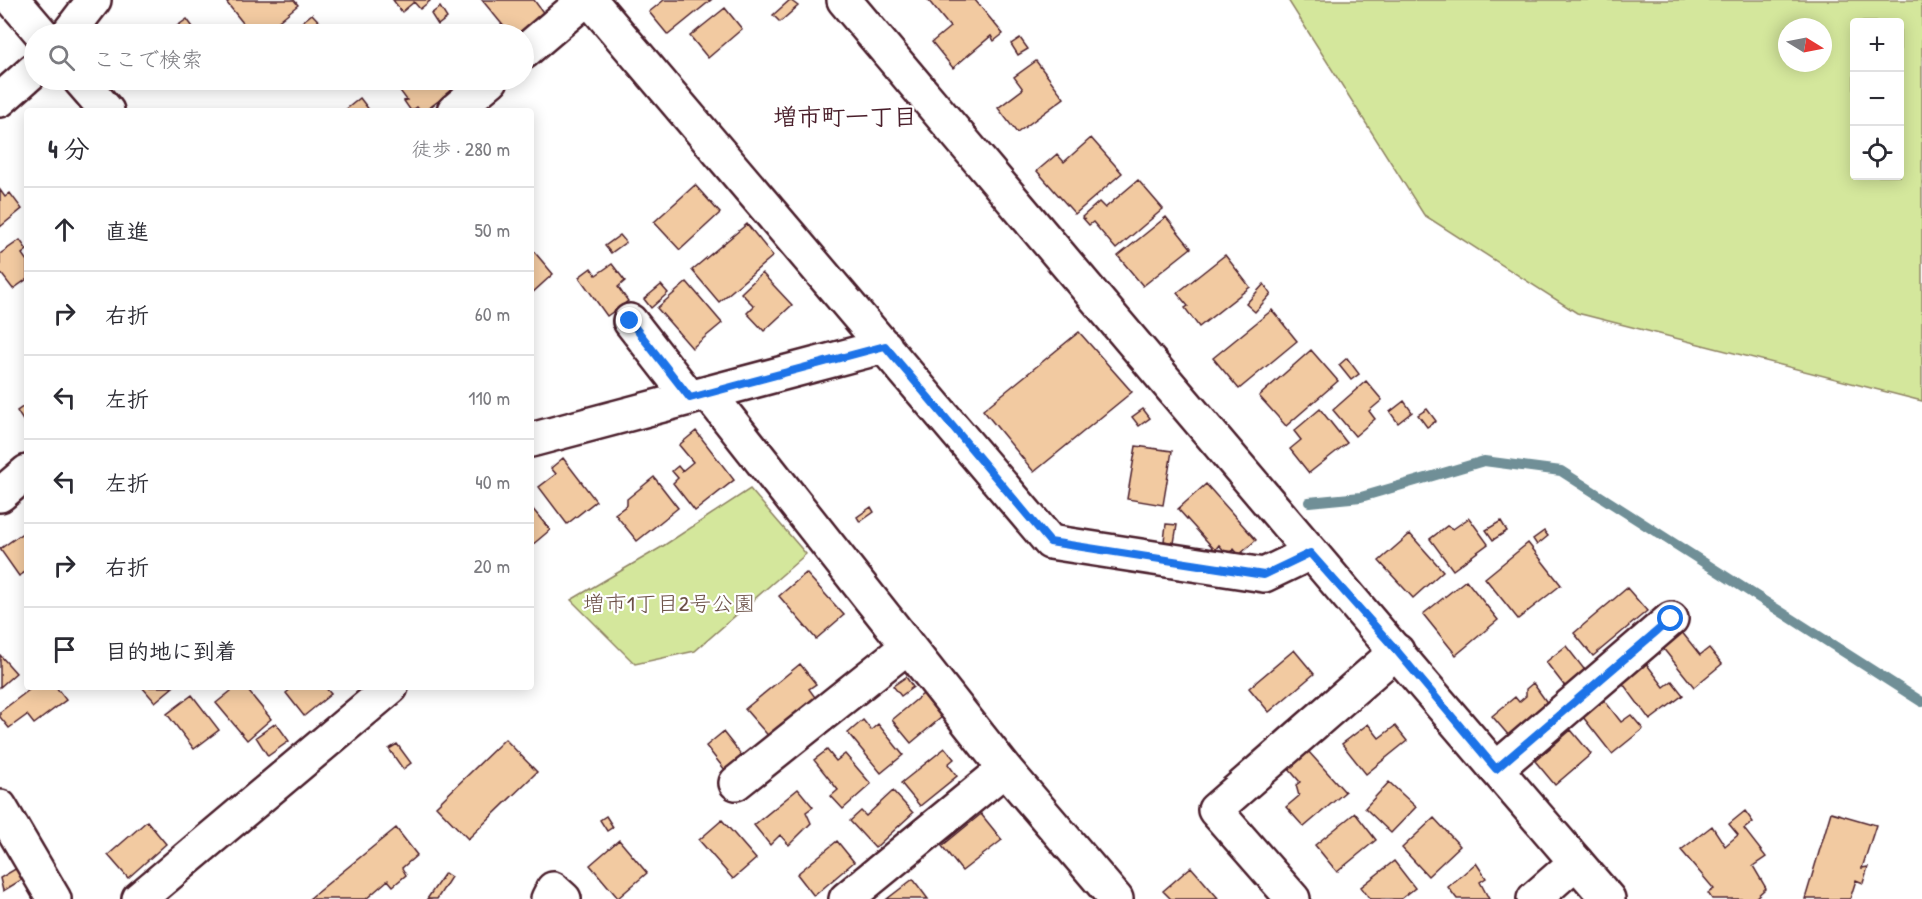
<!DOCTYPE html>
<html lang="ja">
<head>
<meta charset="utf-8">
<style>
  :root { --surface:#fff; --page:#f7f7f7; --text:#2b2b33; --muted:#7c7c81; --line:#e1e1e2 }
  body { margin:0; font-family:"Patrick Hand","Klee One",sans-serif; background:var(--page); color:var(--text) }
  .controls { position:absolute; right:18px; top:18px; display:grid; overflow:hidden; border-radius:6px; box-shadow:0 3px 15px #0003 }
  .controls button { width:54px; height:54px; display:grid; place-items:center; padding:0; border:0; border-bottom:2px solid var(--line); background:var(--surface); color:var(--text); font:30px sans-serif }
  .compass { position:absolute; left:1778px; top:18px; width:54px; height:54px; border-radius:50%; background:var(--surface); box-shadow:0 3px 15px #0003; rotate:100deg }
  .stop { position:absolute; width:18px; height:18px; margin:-14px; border:4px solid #1a73e8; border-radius:50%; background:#fff }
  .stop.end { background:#1a73e8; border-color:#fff; box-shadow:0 2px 6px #0008 }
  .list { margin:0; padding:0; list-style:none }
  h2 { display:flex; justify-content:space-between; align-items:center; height:78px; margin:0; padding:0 24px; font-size:26px }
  h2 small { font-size:20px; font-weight:400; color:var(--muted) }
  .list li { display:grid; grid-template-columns:39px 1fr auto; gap:18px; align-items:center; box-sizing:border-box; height:84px; padding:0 24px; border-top:2px solid var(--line) }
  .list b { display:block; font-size:22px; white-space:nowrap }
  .list em { font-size:20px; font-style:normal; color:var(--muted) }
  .icon { flex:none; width:33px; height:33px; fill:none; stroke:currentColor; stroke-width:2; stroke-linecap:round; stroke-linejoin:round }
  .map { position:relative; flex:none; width:1922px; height:899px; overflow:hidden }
  .search { position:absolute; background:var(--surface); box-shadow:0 3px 15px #0003; left:24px; top:24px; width:510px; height:66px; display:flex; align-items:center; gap:15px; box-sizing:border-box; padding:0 21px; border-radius:33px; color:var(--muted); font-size:22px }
  .panel { position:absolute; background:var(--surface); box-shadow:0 3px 15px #0003; left:24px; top:108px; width:510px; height:582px; border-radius:6px }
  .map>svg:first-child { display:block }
</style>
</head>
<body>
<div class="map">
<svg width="1922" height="899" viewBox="0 0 1922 899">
  <rect width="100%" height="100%" fill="#fff"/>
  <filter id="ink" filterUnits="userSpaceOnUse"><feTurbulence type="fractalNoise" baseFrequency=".0167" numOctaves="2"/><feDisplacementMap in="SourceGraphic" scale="12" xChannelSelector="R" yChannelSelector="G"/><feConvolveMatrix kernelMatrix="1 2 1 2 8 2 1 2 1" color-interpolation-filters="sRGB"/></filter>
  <g filter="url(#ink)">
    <!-- green -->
    <path fill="#d4e79c" stroke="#8f8364" stroke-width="1.5" fill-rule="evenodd" d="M1288,0H1922V401L1577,313L1424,215ZM1854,22H1900V176H1854ZM1787,27H1823V63H1787Z
      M750,489L806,554L695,651L635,664L571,600L660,548Z"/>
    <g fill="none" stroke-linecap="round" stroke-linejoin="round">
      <!-- stream -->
      <path stroke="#6f8f97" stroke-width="10" d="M1309,502L1361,497L1484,461L1561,471L1922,702"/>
    </g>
    <!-- building -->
    <path fill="#f2caa1" stroke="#4a1f2b" stroke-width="1.5" d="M230,0H294L298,5L263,34H235L233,32L243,23L227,3Z
      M393,0H429L430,1L420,9L414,2L402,12Z
      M482,0H534L545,15L521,34H510Z
      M664,0H711L668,35L649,12Z
      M790,0L798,6L780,22L773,15Z
      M928,0H975L1003,34L994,41L991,36L953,68L932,42L950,27Z
      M440,7L447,18L438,25L431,14Z
      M725,8L742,29L708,58L690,36Z
      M312,14L329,32L325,34H313L302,22Z
      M187,19L198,34H166Z
      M1020,38L1028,49L1018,55L1011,44Z
      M1036,61L1064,98L1017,133L998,108L1023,89L1014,77Z
      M392,80H466L472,87H457L425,111H420L417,107L411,111L404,101L407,100Z
      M360,98L370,111H344Z
      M1091,138L1122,173L1075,214L1037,171L1057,154L1064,162Z
      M1138,180L1163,209L1116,249L1093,222L1089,225L1082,217L1099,202L1105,208Z
      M695,185L720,213L680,250L654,222Z
      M0,190L5,197L10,193L22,209L0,227Z
      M1166,217L1191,248L1143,286L1118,256Z
      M747,224L773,256L719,302L692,270Z
      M620,235L626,242L611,253L605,246Z
      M20,240L27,250L22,254L27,261V279L13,289L0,272V254Z
      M531,248L553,274L531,294Z
      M1225,255L1250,287L1199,327L1185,308L1188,306L1177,293Z
      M612,264L625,281L618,287L628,301L607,316L579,277L591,268L596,275Z
      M762,273L792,305L764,331L747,313L754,306L741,293Z
      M687,282L722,323L692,348L657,308Z
      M1264,284L1271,294L1255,312L1246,304Z
      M661,285L668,293L651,308L644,299Z
      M1272,310L1297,341L1239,389L1213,358Z
      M1079,332L1132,392L1034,472L983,410Z
      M1311,350L1338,381L1286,426L1259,396Z
      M1347,358L1359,374L1351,380L1339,365Z
      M1366,381L1382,400L1369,411L1375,419L1355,436L1333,410Z
      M1404,401L1412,412L1398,423L1390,412Z
      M27,404V427L17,411Z
      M1143,409L1150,418L1139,426L1132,417Z
      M1320,409L1347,443L1309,473L1290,449L1301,440L1294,431Z
      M1427,409L1436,421L1427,427L1418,415Z
      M696,431L734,480L695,511L673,483L678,478L672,471L678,466L682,471L693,462L679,445Z
      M1136,446L1172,451L1163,505L1127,499Z
      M563,458L596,501L567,524L539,487L556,474L551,468Z
      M654,477L678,508L637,541L615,514L627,505V499Z
      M1206,484L1256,540L1239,555L1234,549L1228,555L1219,545L1215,550L1178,509Z
      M531,507L550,530L531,546Z
      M871,507L874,512L860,522L857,517Z
      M1469,518L1488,544L1453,570L1430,539L1447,526L1453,529Z
      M1501,521L1507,531L1493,540L1486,530Z
      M1166,524L1177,525L1174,543L1164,541Z
      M27,530V571L19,576L0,549Z
      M1544,531L1548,536L1537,545L1533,539Z
      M1410,534L1443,571L1413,598L1379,561Z
      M1528,543L1561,585L1518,619L1485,578Z
      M806,573L844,615L816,639L779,596Z
      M1466,580L1498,620L1456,655L1423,614Z
      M1627,588L1647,611L1593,656L1574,633Z
      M1681,631L1700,655L1709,648L1722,664L1694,687L1662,647Z
      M1566,646L1591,678L1570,693L1546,662Z
      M1294,650L1314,674L1269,712L1249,688Z
      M0,655L16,673L0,687Z
      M1645,662L1664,687L1672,681L1683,695L1650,720L1621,681Z
      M800,664L816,684L809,689L820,704L772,740L745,709Z
      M906,677L913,687L901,696L893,686Z
      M1533,683L1553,711L1516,744L1492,716L1515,697L1519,702L1526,696V689Z
      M33,687H56L66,700L34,724L27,715L9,728L0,717V712Z
      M142,687H173L155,702Z
      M236,687H245L271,719L247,740L216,703Z
      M293,687H325L331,694L304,716L286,693Z
      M923,694L942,717L911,743L892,720Z
      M192,695L219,730L194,749L167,714Z
      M1604,700L1621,722L1631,715L1643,729L1612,754L1583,717Z
      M863,720L871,730L878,724L903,755L881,773L848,733Z
      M276,723L289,741L268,756L256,737Z
      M1368,724L1379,738L1395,726L1407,741L1366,774L1342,744Z
      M1571,730L1591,754L1555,785L1535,761Z
      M723,732L746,761L729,775L706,746Z
      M505,739L537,772L468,839L436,806Z
      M397,744L411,763L403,769L389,749Z
      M945,748L954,759L948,764L957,776L920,806L901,783Z
      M827,750L836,761L845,754L871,784L843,809L831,796L838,790L814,760Z
      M1308,751L1345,792L1304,827L1286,807L1299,796L1296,785L1300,782L1288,768Z
      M1389,782L1416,807L1391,833L1365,808Z
      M798,789L813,807L806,812L811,823L789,845L780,835L770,845L754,825Z
      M893,791L913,813L875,848L850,821L861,811L866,816Z
      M1745,811L1753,822L1744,829L1766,857L1753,866L1766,888L1754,899H1712L1708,893L1714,889L1681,850L1712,826L1725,846L1738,835L1729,824Z
      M1831,812L1876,825L1862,868L1868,867L1863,883L1856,880L1850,899H1805Z
      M1355,813L1376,840L1337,872L1315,845Z
      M981,814L1002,840L962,871L942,846Z
      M606,816L613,827L607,831L600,820Z
      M1434,818L1460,846L1428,876L1402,848Z
      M722,820L756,859L733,879L699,840Z
      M147,821L166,844L128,878L108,855Z
      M396,828L417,855L402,868L406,875L393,886L388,880L366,899H309Z
      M619,840L647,873L618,898L590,865Z
      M837,841L854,862L814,896L797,874Z
      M1394,861L1415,888L1401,899H1370L1361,887Z
      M1476,863L1486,878L1480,882L1489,899H1457L1448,887Z
      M1191,867L1218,898L1217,899H1171L1163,891Z
      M17,868L23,879L3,891L0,878Z
      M445,873L451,877L437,899H427Z
      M913,879L928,899H887Z"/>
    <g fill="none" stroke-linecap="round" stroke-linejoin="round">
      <!-- minor casing -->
      <g stroke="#4a1f2b" stroke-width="38">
        <path id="minor" d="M13,0L42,34
          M590,0L1050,542L1264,575L1310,553
          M68,34L94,0
          M524,52L585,0
          M80,80L107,111
          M0,100L34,70
          M454,111L491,80
          M630,321L690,398
          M708,393L1005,769L1116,899
          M531,440L885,346
          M0,495L27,472
          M1496,769L1671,619
          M736,783L908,646
          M0,807L54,899
          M139,899L391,687
          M548,899L553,889L564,899
          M846,899L1005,769
          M1293,899L1215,810L1397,651"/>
      </g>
      <!-- tertiary casing -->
      <g stroke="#4a1f2b" stroke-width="38">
        <path id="tertiary" d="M844,0C1087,288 1330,577 1576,862"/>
      </g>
      <!-- secondary casing -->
      <g stroke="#4a1f2b" stroke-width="38">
        <path id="secondary" d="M1534,899L1576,862L1608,899"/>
      </g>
      <!-- minor -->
      <use href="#minor" stroke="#fff" stroke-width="33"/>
      <!-- tertiary -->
      <use href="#tertiary" stroke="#fff" stroke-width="33"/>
      <!-- secondary -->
      <use href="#secondary" stroke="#fff" stroke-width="33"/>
    </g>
  </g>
  <g fill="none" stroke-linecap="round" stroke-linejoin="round" filter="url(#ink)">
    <!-- route -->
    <path stroke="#1a73e8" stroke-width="8" d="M630,321L690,398L885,346L1050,542L1264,575L1310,553L1397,651L1496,769L1671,619"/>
  </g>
  <g text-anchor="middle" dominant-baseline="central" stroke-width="4.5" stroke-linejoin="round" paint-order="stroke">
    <!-- park labels -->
    <g font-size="22" fill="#6c5147" stroke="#fff">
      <text x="669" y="603">増市1丁目2号公園</text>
    </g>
    <!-- neighbourhood labels -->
    <g font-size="24" font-weight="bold" fill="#4a1f2b" stroke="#fff">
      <text x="845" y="116">増市町一丁目</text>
    </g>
  </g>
</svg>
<div class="controls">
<button>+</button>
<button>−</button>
<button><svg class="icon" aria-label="locate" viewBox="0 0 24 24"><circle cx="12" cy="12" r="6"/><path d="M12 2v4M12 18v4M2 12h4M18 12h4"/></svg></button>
</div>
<svg class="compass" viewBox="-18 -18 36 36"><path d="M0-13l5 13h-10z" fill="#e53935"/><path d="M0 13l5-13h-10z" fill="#7c7c81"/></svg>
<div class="stop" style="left:1671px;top:619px"></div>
<div class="stop end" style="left:630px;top:321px"></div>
<div class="search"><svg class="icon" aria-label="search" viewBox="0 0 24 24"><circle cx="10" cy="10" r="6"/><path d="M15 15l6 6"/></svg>ここで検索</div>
<section class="panel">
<h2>4 分<small>徒歩 · 280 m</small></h2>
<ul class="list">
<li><svg class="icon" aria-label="ahead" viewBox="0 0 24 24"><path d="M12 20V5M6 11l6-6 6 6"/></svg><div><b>直進</b></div><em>50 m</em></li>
<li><svg class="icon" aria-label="right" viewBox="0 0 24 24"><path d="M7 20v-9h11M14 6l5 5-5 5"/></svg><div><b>右折</b></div><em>60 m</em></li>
<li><svg class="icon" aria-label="left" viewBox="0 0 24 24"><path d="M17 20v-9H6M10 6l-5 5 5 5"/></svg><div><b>左折</b></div><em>110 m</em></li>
<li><svg class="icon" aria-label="left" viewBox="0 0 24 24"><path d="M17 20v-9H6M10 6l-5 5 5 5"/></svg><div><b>左折</b></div><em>40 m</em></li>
<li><svg class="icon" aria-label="right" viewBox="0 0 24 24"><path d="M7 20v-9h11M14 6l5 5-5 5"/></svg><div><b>右折</b></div><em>20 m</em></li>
<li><svg class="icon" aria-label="arrive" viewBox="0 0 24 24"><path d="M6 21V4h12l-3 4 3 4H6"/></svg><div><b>目的地に到着</b></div></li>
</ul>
</section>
</div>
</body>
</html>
